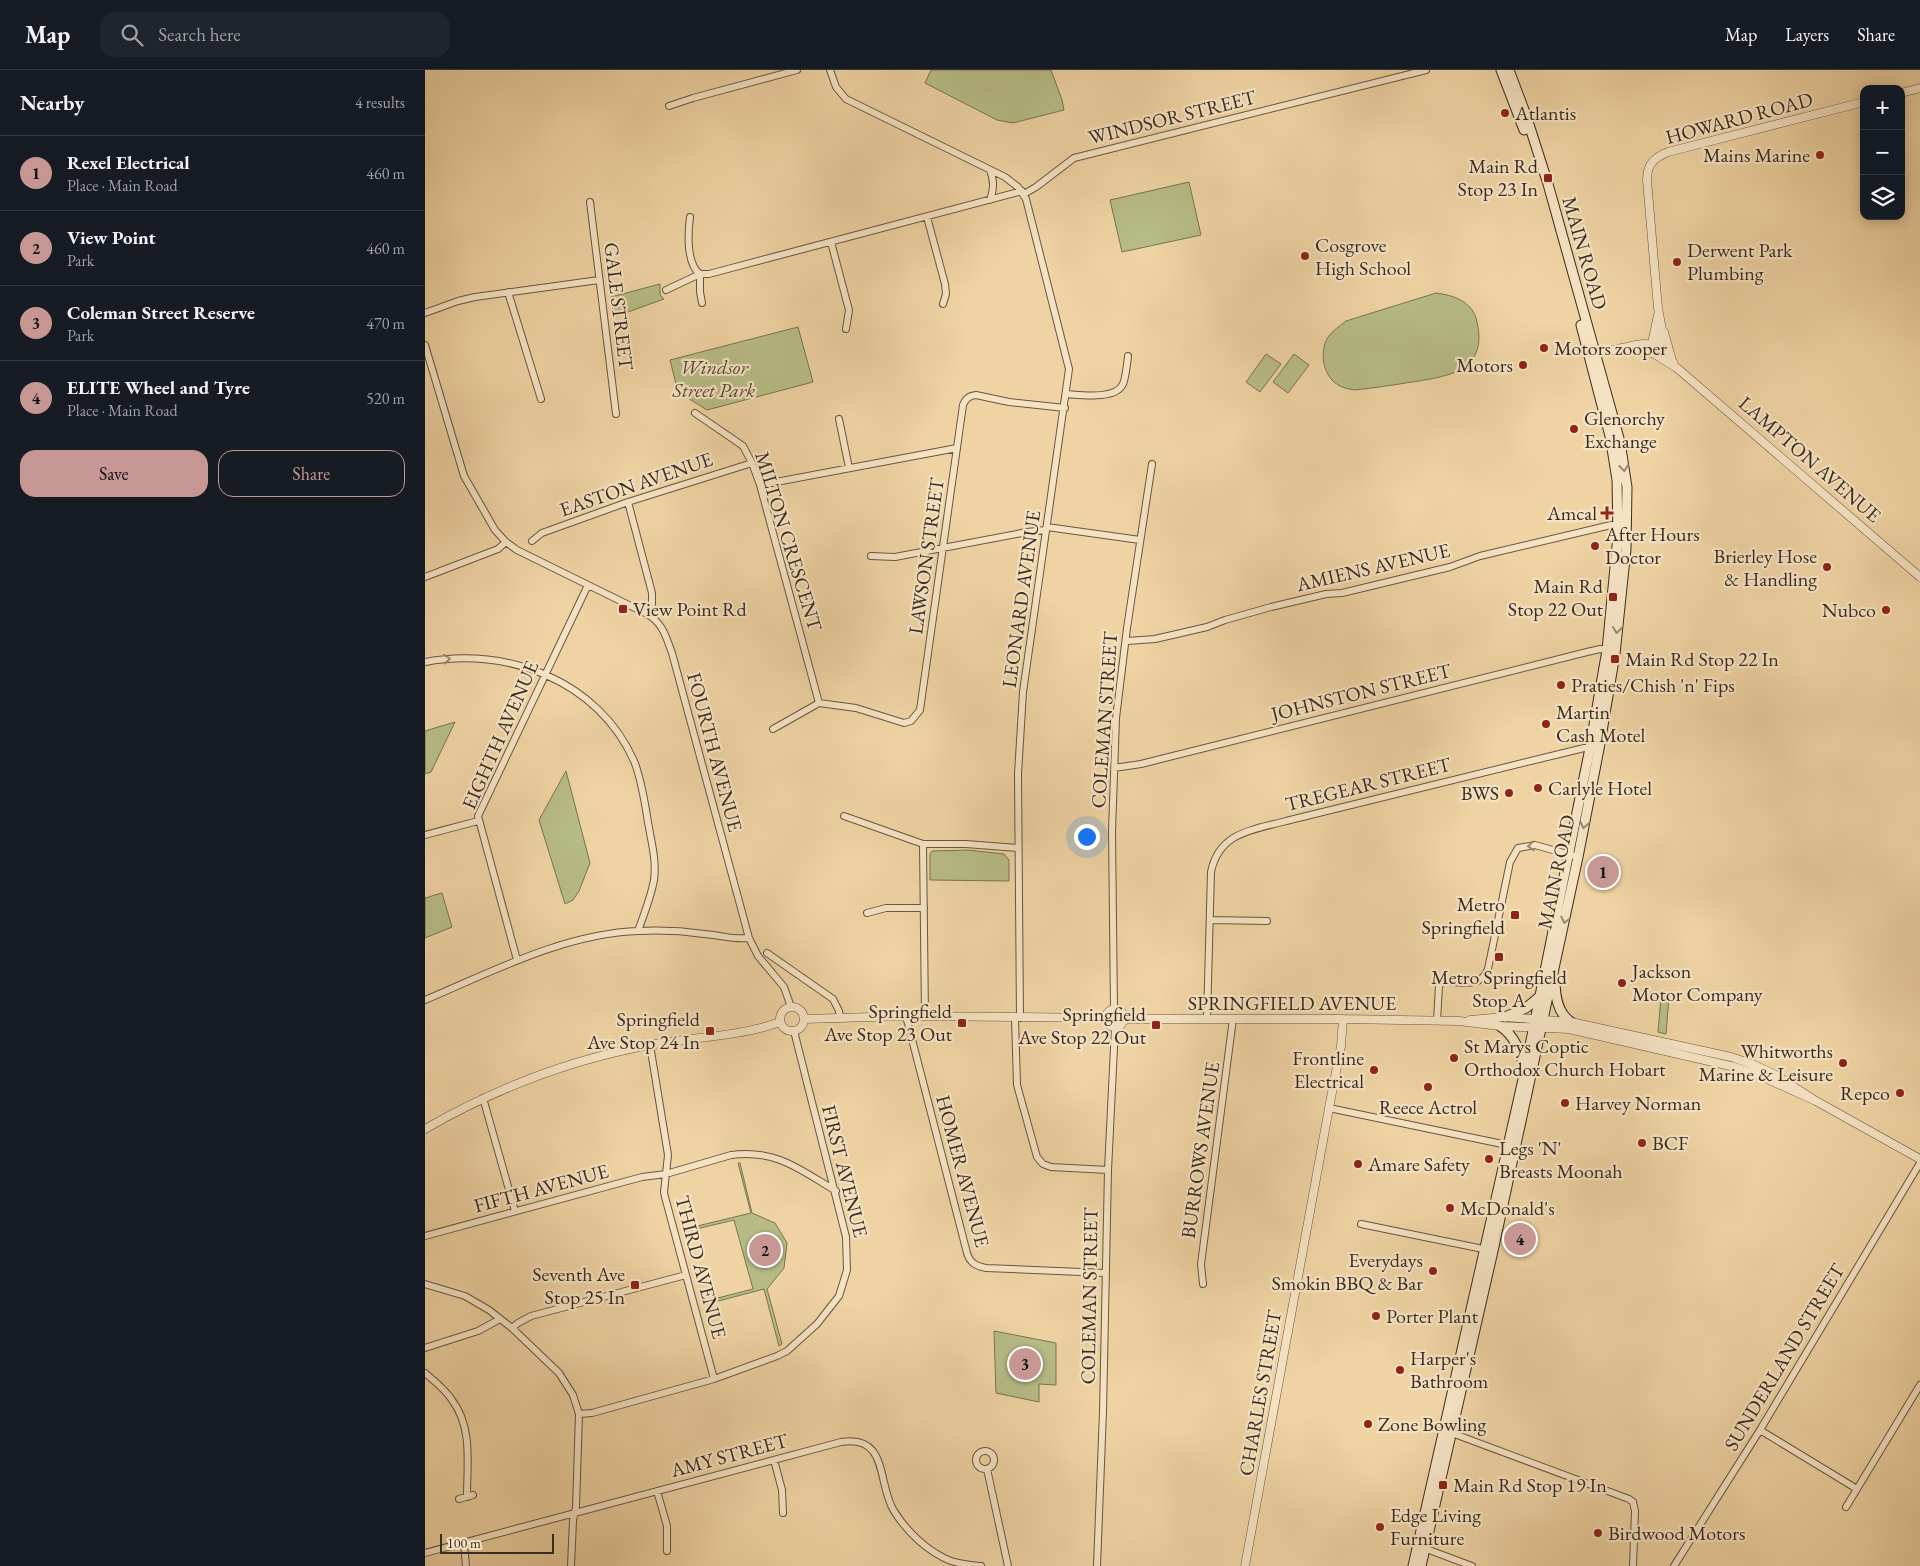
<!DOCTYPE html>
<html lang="en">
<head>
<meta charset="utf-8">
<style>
  :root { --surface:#171b24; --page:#20242c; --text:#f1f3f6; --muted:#9ea1a6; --line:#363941; --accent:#c59692 }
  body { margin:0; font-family:"EB Garamond",serif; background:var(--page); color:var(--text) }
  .controls { position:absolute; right:15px; top:15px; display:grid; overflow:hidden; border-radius:10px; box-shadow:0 2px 12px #0003 }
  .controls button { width:45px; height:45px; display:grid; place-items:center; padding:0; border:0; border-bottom:1px solid var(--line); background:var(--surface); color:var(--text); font:25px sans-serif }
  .scale { position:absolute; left:15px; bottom:12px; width:114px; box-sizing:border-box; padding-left:5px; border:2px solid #3a2c20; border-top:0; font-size:14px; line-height:18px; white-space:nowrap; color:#3a2c20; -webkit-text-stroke:4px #f5e2c3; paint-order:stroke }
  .you { position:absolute; left:661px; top:766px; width:18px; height:18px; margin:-12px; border:4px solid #fff; border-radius:50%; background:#1a73e8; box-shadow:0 0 0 8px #1a73e833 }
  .badge { display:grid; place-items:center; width:32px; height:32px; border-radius:50%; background:var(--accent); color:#111; font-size:16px; font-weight:700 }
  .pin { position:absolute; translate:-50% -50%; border:2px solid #fff; box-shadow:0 1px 5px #0006 }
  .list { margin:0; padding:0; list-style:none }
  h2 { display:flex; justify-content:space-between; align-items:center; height:65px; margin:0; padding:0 20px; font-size:21px }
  h2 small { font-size:16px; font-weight:400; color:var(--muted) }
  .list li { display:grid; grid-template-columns:32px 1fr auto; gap:15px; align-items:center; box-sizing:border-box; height:75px; padding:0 20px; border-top:1px solid var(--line) }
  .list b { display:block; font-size:19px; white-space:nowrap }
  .list p { margin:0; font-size:16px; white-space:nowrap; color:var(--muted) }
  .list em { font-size:16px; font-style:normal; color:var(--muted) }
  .actions { display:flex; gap:10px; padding:15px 20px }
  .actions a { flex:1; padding:11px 0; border:1px solid var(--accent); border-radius:15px; text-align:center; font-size:18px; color:var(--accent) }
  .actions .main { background:var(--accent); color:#111 }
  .icon { flex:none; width:28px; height:28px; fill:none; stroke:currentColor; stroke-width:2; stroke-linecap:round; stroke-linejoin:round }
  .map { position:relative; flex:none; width:1495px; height:1496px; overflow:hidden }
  header { display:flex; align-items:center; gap:30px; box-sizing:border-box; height:70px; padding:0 25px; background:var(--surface); border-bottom:1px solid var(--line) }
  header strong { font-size:24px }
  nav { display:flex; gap:28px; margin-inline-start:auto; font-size:18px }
  .search { width:350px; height:45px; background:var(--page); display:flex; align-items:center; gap:12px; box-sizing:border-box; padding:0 18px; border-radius:15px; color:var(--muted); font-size:19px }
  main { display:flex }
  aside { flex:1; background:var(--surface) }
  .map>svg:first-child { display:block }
</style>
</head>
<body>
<header>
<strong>Map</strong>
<div class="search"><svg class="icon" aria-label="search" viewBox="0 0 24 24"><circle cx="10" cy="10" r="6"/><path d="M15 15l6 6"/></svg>Search here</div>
<nav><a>Map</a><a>Layers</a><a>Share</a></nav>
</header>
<main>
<aside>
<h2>Nearby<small>4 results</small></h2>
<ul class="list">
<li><span class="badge">1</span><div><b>Rexel Electrical</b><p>Place · Main Road</p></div><em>460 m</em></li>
<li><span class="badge">2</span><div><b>View Point</b><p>Park</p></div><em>460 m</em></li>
<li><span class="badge">3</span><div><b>Coleman Street Reserve</b><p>Park</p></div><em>470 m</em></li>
<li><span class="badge">4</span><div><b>ELITE Wheel and Tyre</b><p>Place · Main Road</p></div><em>520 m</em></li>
</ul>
<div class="actions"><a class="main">Save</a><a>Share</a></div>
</aside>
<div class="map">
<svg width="1495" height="1496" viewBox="0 0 1495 1496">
  <rect width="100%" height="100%" fill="#efd3a3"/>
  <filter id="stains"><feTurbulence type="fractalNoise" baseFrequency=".004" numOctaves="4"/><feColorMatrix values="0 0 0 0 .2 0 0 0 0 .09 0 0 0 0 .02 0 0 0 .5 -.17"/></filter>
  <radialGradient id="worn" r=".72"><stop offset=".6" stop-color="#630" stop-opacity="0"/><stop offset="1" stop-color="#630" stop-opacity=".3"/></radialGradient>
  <!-- green -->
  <path fill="#b7bc86" stroke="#787453" d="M506,0H626L637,30L639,40L588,53L572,50L500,13Z
    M764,112L776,165L697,182L685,130Z
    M235,214V225L239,229L189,247L186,227Z
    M1011,223C1027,225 1046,231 1051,248C1065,300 1026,306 987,312C968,315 949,318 930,320C922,319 914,317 908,311C897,300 895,280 903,267C908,260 915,256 921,251Z
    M373,257L388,312L282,340L253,322L245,290Z
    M841,284L856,294L835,322L821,312Z
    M869,284L884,295L863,323L848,312Z
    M30,652L6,702L0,704V661Z
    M141,701L165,793L154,821L148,830L140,834L114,750Z
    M543,780L579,784L584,790V811L505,810V784L507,781Z
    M17,823L27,857L0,868V828Z
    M1236,926L1244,927L1241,964L1233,962Z
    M313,1093H315L327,1143L350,1153L362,1173L359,1198L342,1219L357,1274L354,1276L339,1219L278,1235L277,1232L328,1219L309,1150L259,1162L260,1159L326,1143Z
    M569,1261L631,1273V1315L614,1314V1332L571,1323Z"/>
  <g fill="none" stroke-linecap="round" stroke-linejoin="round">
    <!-- minor casing -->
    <g stroke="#675641" stroke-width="8">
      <path id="minor" d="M405,0L411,17L421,29L580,107L593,117L601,129L644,299L598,622L593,704L595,948
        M244,36L268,28L372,0
        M599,124L611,117L649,88L1001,0
        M565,130C569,118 569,111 565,100
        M165,132L191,344
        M265,147C263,162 261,194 275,204
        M502,147L520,214L521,224L518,234
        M406,172L424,240L421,259
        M275,204V222L277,233
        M241,220L275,204H284L597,121
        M83,222L116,329
        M0,243L33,231L50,227L174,210
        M0,275L39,406L70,460L81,472L92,480L222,544
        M642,324C656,325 691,330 698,314C701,306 702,295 703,286
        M270,343L318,376L327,393L335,415L394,633L431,638L479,653L486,651L495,640L538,335C541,328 544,326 551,325L584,332L640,338
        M414,349L424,398
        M335,415L532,378
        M203,432L227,523V534L222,544C238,553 241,567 247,583L324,868L333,886L359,917L366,937
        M622,457L715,470
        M107,471L117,463L203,432L327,393
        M446,486L470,487L602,462L621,460
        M0,507L73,479L81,472
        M702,571L730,569L782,557L800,550L846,537L901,524L917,523L1025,497L1055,486L1186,455H1195
        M0,592C82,576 174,611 209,691C216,708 219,728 222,746C225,767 232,789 229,810C226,827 219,844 213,861
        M348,659L394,633
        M689,698L716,694L1162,582L1175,579L1186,580
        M419,746L498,774H541L593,778
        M0,765L53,751
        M498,774L500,947
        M442,843L461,838H499
        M785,850L842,851
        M342,883L408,929L414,941L415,947
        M92,890L53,746L163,515
        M0,930C66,902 141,863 214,861C235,860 258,861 279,864C294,865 309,870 324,868
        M689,940L687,761L691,648L702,558L727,394
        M481,946L542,1183C545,1193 551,1196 561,1198L680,1203
        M590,948L592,1015L612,1087L618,1094L626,1097L683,1100
        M782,949L786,802C794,762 828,760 861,751L1159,678H1169
        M1012,951L1014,916L1018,911C1037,912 1055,919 1063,899L1085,792L1093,778L1110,775L1153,787
        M225,975L243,1085L239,1122L240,1127L289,1309
        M58,1028L90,1141
        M904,1038L1087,1076
        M936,1154L1063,1180
        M0,1166L217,1107L241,1104L306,1085C351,1079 374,1099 411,1121
        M0,1214L40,1226L64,1240L87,1258L134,1303L148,1325L154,1344L151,1437L148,1450L146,1496
        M778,1214L776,1194L808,949
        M87,1258L93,1253L106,1246L261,1205
        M0,1278L53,1261L75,1249
        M0,1303C9,1311 20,1319 27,1330C48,1358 42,1394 42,1427
        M154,1344L167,1343L289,1309L352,1286L362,1281L392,1254L414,1226L422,1200L421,1167L369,961
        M1335,1360L1432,1419L1495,1315
        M1024,1362L1204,1429L1208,1432L1210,1441L1208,1496
        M551 1390a9 9 0 1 1 18 0a9 9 0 1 1-18 0Z
        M349,1390L357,1420L358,1443
        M562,1399L583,1496
        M232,1421L242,1456V1481
        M34,1429L48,1425
        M1421,1437L1432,1419
        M39,1473L41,1496
        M996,1477L1047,1496
        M0,1483L416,1372C464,1364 452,1414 469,1441C482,1462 503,1482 526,1491C535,1494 546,1495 556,1496
        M672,1496L678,1342L683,1100L690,957
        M1249,1496L1335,1360L1495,1093"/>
    </g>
    <!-- tertiary casing -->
    <g stroke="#675641" stroke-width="9">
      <path id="tertiary" d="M1476,23L1495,18
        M1239,262L1246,287
        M1226,278L1233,245
        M1193,279L1228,283L1252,298L1495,507
        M1170,283C1177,282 1186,281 1193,279C1218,273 1231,268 1248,292
        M1228,283L1235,272L1237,260L1233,238L1222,110C1222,95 1228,88 1243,82L1439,32
        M355 949a12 12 0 1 1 24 0a12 12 0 1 1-24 0Z
        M681 948a9 9 0 1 1 18 0a9 9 0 1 1-18 0Z
        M379,949L481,946L681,948
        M699,949H918L1034,951L1075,956L1144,959L1310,997L1329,1003L1391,1031
        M1045,950L1080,947L1146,952L1306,987L1327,994L1349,1004L1391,1031L1495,1089
        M0,1059C69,1019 145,990 224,975C267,967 314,967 355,952
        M820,1496L904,1038L916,976L918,949"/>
    </g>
    <!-- secondary casing -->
    <g stroke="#3a2c20" stroke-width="11">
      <path id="secondary" d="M1076,0L1099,60
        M1130,909C1130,925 1132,943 1146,952
        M1080,947L1101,938L1114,927
        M1075,956C1089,965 1097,983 1099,1000
        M988,1496L1099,1005L1165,678L1182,580L1193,466L1192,410L1185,366L1156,255
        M996,1496L1068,1181L1153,787L1174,679L1190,584L1201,479L1202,417L1195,372L1123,114L1101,45L1084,0"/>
    </g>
    <!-- minor -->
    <use href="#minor" stroke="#f5e2c3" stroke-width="6"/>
    <!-- tertiary -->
    <use href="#tertiary" stroke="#f5e2c3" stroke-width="8"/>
    <!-- secondary -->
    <use href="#secondary" stroke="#f5e2c3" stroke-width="9"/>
  </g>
  <!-- one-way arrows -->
  <defs><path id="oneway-chevron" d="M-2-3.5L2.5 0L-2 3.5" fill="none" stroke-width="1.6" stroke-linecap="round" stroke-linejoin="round" transform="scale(1.25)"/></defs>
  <g stroke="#988772">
    <use href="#oneway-chevron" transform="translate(1199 398) rotate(83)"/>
    <use href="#oneway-chevron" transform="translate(1192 560) rotate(97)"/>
    <use href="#oneway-chevron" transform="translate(22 589) rotate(-5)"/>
    <use href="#oneway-chevron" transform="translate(1159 755) rotate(101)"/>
    <use href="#oneway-chevron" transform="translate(1106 776) rotate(177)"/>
    <use href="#oneway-chevron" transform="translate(1140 850) rotate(102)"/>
  </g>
  <!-- markers -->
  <g fill="#8f2418" stroke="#f5e2c3" stroke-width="2">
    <circle cx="1080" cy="43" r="5"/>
    <circle cx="1395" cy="85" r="5"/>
    <rect x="1118" y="103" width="10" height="10" rx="2.5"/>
    <circle cx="880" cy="186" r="5"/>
    <circle cx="1252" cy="192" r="5"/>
    <circle cx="1119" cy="278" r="5"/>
    <circle cx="1098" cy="295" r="5"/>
    <circle cx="1149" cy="359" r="5"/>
    <path d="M1179.5 435.5h5v5h5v5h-5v5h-5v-5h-5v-5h5z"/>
    <circle cx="1170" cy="476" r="5"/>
    <circle cx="1402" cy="497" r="5"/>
    <rect x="1183" y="522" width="10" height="10" rx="2.5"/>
    <rect x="193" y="534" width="10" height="10" rx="2.5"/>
    <circle cx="1461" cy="540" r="5"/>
    <rect x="1185" y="584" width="10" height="10" rx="2.5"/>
    <circle cx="1136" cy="615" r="5"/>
    <circle cx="1121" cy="654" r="5"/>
    <circle cx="1113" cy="718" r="5"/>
    <circle cx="1084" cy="723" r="5"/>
    <rect x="1085" y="840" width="10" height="10" rx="2.5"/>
    <rect x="1069" y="882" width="10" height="10" rx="2.5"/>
    <circle cx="1197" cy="913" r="5"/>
    <rect x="532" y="948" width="10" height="10" rx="2.5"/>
    <rect x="726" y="950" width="10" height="10" rx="2.5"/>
    <rect x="280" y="956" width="10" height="10" rx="2.5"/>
    <circle cx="1029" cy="988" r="5"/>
    <circle cx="1418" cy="993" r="5"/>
    <circle cx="949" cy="1000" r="5"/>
    <circle cx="1003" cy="1017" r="5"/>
    <circle cx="1475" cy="1023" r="5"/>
    <circle cx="1140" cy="1033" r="5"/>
    <circle cx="1217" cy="1073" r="5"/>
    <circle cx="1064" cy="1089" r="5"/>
    <circle cx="933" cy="1094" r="5"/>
    <circle cx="1025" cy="1138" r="5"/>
    <circle cx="1008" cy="1201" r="5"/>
    <rect x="205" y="1210" width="10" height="10" rx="2.5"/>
    <circle cx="951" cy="1246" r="5"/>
    <circle cx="975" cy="1300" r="5"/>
    <circle cx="943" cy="1354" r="5"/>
    <rect x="1013" y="1410" width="10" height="10" rx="2.5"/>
    <circle cx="955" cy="1457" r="5"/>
    <circle cx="1173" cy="1463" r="5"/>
  </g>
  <g text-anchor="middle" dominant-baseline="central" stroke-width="4.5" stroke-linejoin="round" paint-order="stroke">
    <!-- poi labels -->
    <g font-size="20" fill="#3a2c20" stroke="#f5e2c3" text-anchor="start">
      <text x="1090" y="43">Atlantis</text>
      <text x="1385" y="85" text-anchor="end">Mains Marine</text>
      <text x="1113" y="96" text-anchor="end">Main Rd<tspan x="1113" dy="23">Stop 23 In</tspan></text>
      <text x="890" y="175">Cosgrove<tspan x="890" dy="23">High School</tspan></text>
      <text x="1262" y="180">Derwent Park<tspan x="1262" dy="23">Plumbing</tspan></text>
      <text x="1129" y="278">Motors zooper</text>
      <text x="1088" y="295" text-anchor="end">Motors</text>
      <text x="1159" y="348">Glenorchy<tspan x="1159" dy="23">Exchange</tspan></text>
      <text x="1172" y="443" text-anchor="end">Amcal</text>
      <text x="1180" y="464">After Hours<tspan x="1180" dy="23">Doctor</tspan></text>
      <text x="1392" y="486" text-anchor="end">Brierley Hose<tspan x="1392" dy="23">&amp; Handling</tspan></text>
      <text x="1178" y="516" text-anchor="end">Main Rd<tspan x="1178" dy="23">Stop 22 Out</tspan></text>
      <text x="208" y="539">View Point Rd</text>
      <text x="1451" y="540" text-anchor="end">Nubco</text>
      <text x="1200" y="589">Main Rd Stop 22 In</text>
      <text x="1146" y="615">Praties/Chish 'n' Fips</text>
      <text x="1131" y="642">Martin<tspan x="1131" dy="23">Cash Motel</tspan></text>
      <text x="1123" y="718">Carlyle Hotel</text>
      <text x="1074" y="723" text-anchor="end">BWS</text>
      <text x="1080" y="834" text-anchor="end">Metro<tspan x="1080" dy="23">Springfield</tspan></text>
      <text x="1207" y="901">Jackson<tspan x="1207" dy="23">Motor Company</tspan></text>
      <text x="1074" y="907" text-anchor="middle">Metro Springfield<tspan x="1074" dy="23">Stop A</tspan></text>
      <text x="527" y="941" text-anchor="end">Springfield<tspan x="527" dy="23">Ave Stop 23 Out</tspan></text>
      <text x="721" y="944" text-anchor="end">Springfield<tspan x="721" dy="23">Ave Stop 22 Out</tspan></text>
      <text x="275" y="949" text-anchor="end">Springfield<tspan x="275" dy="23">Ave Stop 24 In</tspan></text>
      <text x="1039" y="976">St Marys Coptic<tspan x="1039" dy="23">Orthodox Church Hobart</tspan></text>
      <text x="1408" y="981" text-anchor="end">Whitworths<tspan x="1408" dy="23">Marine &amp; Leisure</tspan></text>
      <text x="939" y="988" text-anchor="end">Frontline<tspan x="939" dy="23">Electrical</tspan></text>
      <text x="1465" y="1023" text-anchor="end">Repco</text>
      <text x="1150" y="1033">Harvey Norman</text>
      <text x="1003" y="1037" text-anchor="middle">Reece Actrol</text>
      <text x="1227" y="1073">BCF</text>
      <text x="1074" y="1078">Legs 'N'<tspan x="1074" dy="23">Breasts Moonah</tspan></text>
      <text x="943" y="1094">Amare Safety</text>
      <text x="1035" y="1138">McDonald's</text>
      <text x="998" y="1190" text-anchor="end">Everydays<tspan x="998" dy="23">Smokin BBQ &amp; Bar</tspan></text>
      <text x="200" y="1204" text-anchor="end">Seventh Ave<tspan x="200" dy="23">Stop 25 In</tspan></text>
      <text x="961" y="1246">Porter Plant</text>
      <text x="985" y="1288">Harper's<tspan x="985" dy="23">Bathroom</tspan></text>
      <text x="953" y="1354">Zone Bowling</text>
      <text x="1028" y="1415">Main Rd Stop 19 In</text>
      <text x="965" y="1445">Edge Living<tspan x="965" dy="23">Furniture</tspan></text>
      <text x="1183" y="1463">Birdwood Motors</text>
    </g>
    <!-- street labels -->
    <g font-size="20" fill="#3a2c20" stroke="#f5e2c3">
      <text transform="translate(747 47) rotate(-14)">WINDSOR STREET</text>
      <text transform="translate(1314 48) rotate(-15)">HOWARD ROAD</text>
      <text transform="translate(1160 183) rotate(74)">MAIN ROAD</text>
      <text transform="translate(194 236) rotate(83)">GALE STREET</text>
      <text transform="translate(1385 389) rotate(41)">LAMPTON AVENUE</text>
      <text transform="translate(211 414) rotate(-19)">EASTON AVENUE</text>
      <text transform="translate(364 471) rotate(73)">MILTON CRESCENT</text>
      <text transform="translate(501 486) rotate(-82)">LAWSON STREET</text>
      <text transform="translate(948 497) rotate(-13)">AMIENS AVENUE</text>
      <text transform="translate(596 529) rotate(-82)">LEONARD AVENUE</text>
      <text transform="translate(936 622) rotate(-14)">JOHNSTON STREET</text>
      <text transform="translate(679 650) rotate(-86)">COLEMAN STREET</text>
      <text transform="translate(75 665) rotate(-66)">EIGHTH AVENUE</text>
      <text transform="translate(290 682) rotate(75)">FOURTH AVENUE</text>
      <text transform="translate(943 714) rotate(-14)">TREGEAR STREET</text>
      <text transform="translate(1131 802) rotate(-78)">MAIN ROAD</text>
      <text x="867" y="933">SPRINGFIELD AVENUE</text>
      <text transform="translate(775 1080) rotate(-82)">BURROWS AVENUE</text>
      <text transform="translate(420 1101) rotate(76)">FIRST AVENUE</text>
      <text transform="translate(538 1101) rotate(75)">HOMER AVENUE</text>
      <text transform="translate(116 1118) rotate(-15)">FIFTH AVENUE</text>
      <text transform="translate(276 1197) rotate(75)">THIRD AVENUE</text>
      <text transform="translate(664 1226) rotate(-89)">COLEMAN STREET</text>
      <text transform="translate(1359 1287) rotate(-59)">SUNDERLAND STREET</text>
      <text transform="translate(835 1323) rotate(-80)">CHARLES STREET</text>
      <text transform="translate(304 1385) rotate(-15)">AMY STREET</text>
    </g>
    <!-- park labels -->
    <g font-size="20" font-style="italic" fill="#534934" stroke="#f5e2c3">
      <text x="289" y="297">Windsor<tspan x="289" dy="23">Street Park</tspan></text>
    </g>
  </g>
  <rect width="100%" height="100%" filter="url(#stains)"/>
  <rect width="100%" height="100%" fill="url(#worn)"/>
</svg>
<div class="controls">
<button>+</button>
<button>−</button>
<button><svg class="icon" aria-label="layers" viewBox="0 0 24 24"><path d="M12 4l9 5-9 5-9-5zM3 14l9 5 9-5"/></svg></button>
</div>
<div class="scale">100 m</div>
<div class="you"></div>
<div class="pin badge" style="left:1178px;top:802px">1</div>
<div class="pin badge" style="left:340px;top:1180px">2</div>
<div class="pin badge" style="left:600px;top:1294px">3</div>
<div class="pin badge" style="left:1095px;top:1169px">4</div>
</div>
</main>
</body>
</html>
